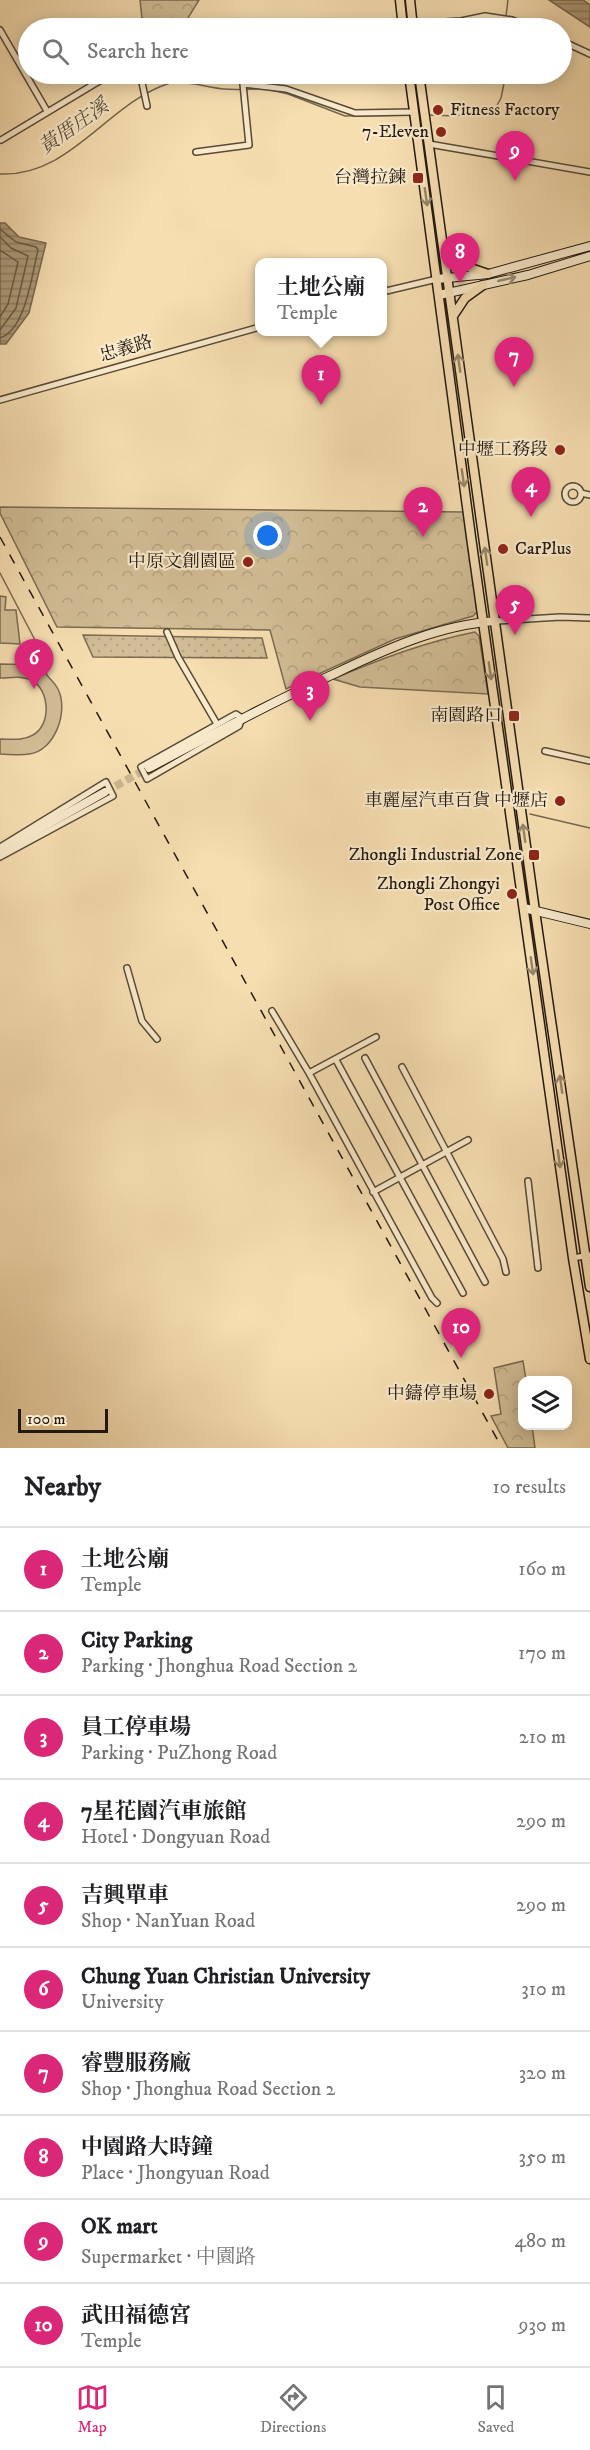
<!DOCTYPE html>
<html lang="en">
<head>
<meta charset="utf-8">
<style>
  :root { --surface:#fff; --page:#f2f2f2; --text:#202124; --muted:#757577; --line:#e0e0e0; --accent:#db2777 }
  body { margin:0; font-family:"IM FELL DW Pica","Noto Serif TC",serif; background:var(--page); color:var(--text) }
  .controls { position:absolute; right:18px; bottom:18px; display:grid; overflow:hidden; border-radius:12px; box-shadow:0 3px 15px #0003 }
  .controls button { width:54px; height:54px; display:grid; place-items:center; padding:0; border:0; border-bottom:2px solid var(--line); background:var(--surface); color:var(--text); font:30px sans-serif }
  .scale { position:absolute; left:18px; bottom:15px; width:90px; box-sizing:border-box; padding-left:6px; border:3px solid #231910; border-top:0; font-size:16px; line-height:21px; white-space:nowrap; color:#231910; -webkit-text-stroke:4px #f9eacc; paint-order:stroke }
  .you { position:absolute; left:268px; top:536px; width:21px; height:21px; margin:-15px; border:4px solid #fff; border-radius:50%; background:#1a73e8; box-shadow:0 0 0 9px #1a73e833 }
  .badge { display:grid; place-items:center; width:39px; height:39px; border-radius:50%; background:var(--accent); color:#fff; font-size:20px; font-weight:700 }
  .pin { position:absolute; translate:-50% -50px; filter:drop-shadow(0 2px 3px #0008) }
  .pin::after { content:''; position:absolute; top:32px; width:21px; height:18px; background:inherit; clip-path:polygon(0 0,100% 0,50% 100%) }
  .popup { position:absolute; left:255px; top:258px; width:132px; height:78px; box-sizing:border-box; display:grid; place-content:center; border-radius:12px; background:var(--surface); filter:drop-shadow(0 2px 4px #0005); font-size:20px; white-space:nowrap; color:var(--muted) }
  .popup b { font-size:22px; color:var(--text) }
  .popup::after { content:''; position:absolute; left:50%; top:100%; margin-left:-12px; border:12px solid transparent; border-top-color:var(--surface) }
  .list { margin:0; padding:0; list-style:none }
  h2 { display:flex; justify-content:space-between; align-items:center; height:78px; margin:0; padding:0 24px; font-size:26px }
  h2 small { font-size:20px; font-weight:400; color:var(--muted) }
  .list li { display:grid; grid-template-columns:39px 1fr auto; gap:18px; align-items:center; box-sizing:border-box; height:84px; padding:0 24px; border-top:2px solid var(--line) }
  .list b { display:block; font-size:22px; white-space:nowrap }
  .list p { margin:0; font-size:20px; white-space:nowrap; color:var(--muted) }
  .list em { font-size:20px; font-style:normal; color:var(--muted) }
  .icon { flex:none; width:33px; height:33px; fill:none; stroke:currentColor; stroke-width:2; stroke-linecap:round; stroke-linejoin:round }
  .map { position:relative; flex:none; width:590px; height:1448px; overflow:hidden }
  .search { position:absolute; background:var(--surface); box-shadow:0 3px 15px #0003; left:18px; right:18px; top:18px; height:66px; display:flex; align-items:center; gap:15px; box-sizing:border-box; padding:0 21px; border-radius:33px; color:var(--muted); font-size:22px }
  .sheet { height:918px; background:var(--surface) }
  nav { display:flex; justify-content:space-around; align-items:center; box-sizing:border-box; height:84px; border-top:2px solid var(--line); background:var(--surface); font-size:16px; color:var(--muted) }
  nav a { display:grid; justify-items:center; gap:3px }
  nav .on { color:var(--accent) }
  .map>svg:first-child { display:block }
</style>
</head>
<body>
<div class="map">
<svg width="590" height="1448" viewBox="0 0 590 1448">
  <defs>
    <pattern id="grass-dots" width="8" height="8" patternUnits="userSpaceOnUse" patternTransform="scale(1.5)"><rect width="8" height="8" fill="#d2bd96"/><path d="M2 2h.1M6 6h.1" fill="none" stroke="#b4a280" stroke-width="1.8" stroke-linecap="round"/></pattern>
    <pattern id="forest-crowns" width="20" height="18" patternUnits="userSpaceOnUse" patternTransform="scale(1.5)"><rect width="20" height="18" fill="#d2bd96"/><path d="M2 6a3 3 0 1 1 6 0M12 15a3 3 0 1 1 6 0" fill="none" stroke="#b4a280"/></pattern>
    <pattern id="water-rules" width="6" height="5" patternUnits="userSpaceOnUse" patternTransform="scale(1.5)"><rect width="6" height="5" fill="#ae9b7a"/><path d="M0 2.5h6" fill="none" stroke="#8d7e63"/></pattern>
  </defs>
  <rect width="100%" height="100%" fill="#f6deb1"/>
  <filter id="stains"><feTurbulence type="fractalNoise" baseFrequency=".00333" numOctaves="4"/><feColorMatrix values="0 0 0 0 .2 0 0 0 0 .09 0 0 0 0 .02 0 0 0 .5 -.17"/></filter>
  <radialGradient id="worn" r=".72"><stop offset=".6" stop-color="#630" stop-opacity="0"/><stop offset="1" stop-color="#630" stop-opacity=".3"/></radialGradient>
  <!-- grass -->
  <path fill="url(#grass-dots)" stroke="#7a6b53" stroke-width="1.5" d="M83,635L262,638L267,658L93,657Z"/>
  <!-- forest -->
  <path fill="url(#forest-crowns)" stroke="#7a6b53" stroke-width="1.5" d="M199,0L186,21L184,28H143L140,0Z
    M0,507L465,512L477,612L473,616L395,639L286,689L270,630L57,627L0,513Z
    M475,632L479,636L488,694L360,687L333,679C380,659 425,642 475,632Z
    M523,1361L526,1380H522V1426H532L535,1448H508L491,1416L501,1414L494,1368Z"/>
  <!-- pitch -->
  <path fill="#d2bd96" stroke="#7a6b53" stroke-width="1.5" d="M0,596L6,597L5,610H16L20,644L0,643Z
    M0,664L44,665C45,678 52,678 58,689C69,711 55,751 29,754C20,756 9,754 0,754V739C11,739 23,741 33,735C51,725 50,692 33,681C24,675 10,678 0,678Z"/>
  <!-- water -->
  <path fill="url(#water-rules)" stroke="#766750" stroke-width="1.5" d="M549,0H583L590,5V27Z
    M0,223H5L19,237L46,243L29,313L6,344H0Z"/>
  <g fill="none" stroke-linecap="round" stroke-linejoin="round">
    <!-- shore -->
    <path stroke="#685a45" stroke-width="1.5" d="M0,229L16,242L36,247L38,250C32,273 26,330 0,338
      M0,237L11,248L28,256L16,308L0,330
      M0,250L18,262L8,304L0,317"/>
    <!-- stream -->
    <path stroke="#766750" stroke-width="1.5" d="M506,16L508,0
      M505,21L507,28
      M271,90L288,94L345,116L412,115
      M428,115L456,116L496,107L501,98L506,74
      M0,174C71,177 107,103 170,83C181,79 210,88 224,89C236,90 248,89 260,89
      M0,573L36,642L43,648L46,646
      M530,814L590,828"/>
    <!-- secondary-tunnel -->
    <path stroke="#ccb791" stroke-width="8" stroke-dasharray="8 4" stroke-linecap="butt" d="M105,792L148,768"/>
    <!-- street casing -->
    <g stroke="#584a38" stroke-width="8">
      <path id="street" d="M411,24L461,21L485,16L512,20L532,28
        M0,30L47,111
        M562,41L590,54
        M141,78L147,106
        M1,140L111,74
        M429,144L590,172
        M196,152L249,145L243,84L286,89L355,113L414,112
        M382,292L437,279
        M0,400L260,327
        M565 494a8 8 0 1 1 16 0a8 8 0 1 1-16 0Z
        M581,493L590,495
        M496,621L560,617L590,618
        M167,632L178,657L217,724
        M236,714L242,718L239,726L147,779L141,767Z
        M545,751L590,761
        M0,857L113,796L106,782L2,846
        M127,968L142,1021L157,1039
        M272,1011L309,1073L432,1298L437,1303
        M365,1058L485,1282
        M336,1060L463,1293
        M402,1067L503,1259L506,1272
        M309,1073L376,1037
        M528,1181L538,1268
        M373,1192L468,1140
        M573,1258L590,1255"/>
    </g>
    <!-- secondary casing -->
    <g stroke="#231910" stroke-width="10">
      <path id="secondary" d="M437,279L488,274L590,246
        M439,295L528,275L590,256
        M149,768C211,735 272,702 336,673C386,649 439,625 496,621
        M0,851L105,792
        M524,908L590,924"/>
    </g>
    <!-- primary casing -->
    <g stroke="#231910" stroke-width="11">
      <path id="primary" d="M400,0L403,28
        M410,0L413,28
        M409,74L471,537L573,1258L590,1359
        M419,74L535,911L590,1287
        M444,252L459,264L488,274
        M453,316L465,298L483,285"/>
    </g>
    <!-- street -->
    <use href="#street" stroke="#f9eacc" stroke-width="5"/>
    <!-- secondary -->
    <use href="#secondary" stroke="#f9eacc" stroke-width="8"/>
    <!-- primary -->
    <use href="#primary" stroke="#f6deb1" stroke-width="8"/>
    <!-- rail -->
    <path stroke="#231910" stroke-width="1.5" stroke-dasharray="10 10" stroke-linecap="butt" d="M0,537L502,1448"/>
  </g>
  <!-- one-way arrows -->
  <defs><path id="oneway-shaft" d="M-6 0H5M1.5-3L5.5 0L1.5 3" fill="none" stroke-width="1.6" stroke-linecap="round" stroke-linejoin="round" transform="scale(1.5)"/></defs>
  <g stroke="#978569">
    <use href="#oneway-shaft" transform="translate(426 197) rotate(82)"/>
    <use href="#oneway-shaft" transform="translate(459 363) rotate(-98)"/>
    <use href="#oneway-shaft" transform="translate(463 478) rotate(82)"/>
    <use href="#oneway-shaft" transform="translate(486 556) rotate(-98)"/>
    <use href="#oneway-shaft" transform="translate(490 671) rotate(82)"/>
    <use href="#oneway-shaft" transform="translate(524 833) rotate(-98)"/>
    <use href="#oneway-shaft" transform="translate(532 966) rotate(82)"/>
    <use href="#oneway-shaft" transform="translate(561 1084) rotate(-98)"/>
    <use href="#oneway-shaft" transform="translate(559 1159) rotate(82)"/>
  </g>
  <use stroke="#998c77" href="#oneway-shaft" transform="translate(507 279) rotate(-13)"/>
  <!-- markers -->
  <g fill="#8f2418" stroke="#f9eacc" stroke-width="2">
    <circle cx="438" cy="110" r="6"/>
    <circle cx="441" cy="132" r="6"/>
    <rect x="412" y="172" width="12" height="12" rx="3"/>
    <circle cx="560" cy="450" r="6"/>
    <circle cx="503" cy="549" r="6"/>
    <circle cx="248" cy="562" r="6"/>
    <rect x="508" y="710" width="12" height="12" rx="3"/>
    <circle cx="560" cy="801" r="6"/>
    <rect x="528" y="849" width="12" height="12" rx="3"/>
    <circle cx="512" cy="894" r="6"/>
    <circle cx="489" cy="1394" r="6"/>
  </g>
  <g text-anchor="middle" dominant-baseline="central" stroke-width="4.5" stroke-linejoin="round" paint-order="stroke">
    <!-- poi labels -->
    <g font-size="18" fill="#231910" stroke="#f9eacc" text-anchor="end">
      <text x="450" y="110" text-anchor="start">Fitness Factory</text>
      <text x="429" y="132">7-Eleven</text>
      <text x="406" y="178">台灣拉鍊</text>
      <text x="548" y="450">中壢工務段</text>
      <text x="515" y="549" text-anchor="start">CarPlus</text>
      <text x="236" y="562">中原文創園區</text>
      <text x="502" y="716">南園路口</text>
      <text x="548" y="801">車麗屋汽車百貨 中壢店</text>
      <text x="522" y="855">Zhongli Industrial Zone</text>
      <text x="500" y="884">Zhongli Zhongyi<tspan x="500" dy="21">Post Office</tspan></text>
      <text x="477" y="1394">中鑄停車場</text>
    </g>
    <!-- street labels -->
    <g font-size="18" fill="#231910" stroke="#f9eacc">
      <text transform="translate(126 349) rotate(-16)">忠義路</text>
    </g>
    <!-- water labels -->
    <g font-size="20" font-style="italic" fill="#5b4d3a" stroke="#f9eacc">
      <text transform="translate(74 127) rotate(-35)">黃厝庄溪</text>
    </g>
  </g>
  <rect width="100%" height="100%" filter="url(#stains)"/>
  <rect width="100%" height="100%" fill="url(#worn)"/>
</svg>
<div class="controls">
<button><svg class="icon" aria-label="layers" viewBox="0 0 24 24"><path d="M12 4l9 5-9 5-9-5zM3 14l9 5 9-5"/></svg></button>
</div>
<div class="scale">100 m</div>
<div class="you"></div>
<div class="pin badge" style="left:321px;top:405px">1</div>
<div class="popup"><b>土地公廟</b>Temple</div>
<div class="pin badge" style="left:423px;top:537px">2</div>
<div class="pin badge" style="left:310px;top:721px">3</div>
<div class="pin badge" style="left:531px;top:517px">4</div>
<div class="pin badge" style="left:515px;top:635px">5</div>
<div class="pin badge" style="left:34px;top:689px">6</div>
<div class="pin badge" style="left:514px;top:387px">7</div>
<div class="pin badge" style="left:460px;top:283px">8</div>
<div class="pin badge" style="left:515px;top:181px">9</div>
<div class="pin badge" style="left:461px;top:1358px">10</div>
<div class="search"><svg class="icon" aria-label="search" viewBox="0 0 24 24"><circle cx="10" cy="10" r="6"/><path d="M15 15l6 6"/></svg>Search here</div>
</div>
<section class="sheet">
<h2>Nearby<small>10 results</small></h2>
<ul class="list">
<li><span class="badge">1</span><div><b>土地公廟</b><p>Temple</p></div><em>160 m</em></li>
<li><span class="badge">2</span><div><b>City Parking</b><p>Parking · Jhonghua Road Section 2</p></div><em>170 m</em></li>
<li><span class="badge">3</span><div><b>員工停車場</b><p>Parking · PuZhong Road</p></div><em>210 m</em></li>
<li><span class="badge">4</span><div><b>7星花園汽車旅館</b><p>Hotel · Dongyuan Road</p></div><em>290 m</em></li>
<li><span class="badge">5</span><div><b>吉興單車</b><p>Shop · NanYuan Road</p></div><em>290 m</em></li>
<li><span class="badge">6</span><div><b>Chung Yuan Christian University</b><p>University</p></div><em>310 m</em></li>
<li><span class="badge">7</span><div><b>睿豐服務廠</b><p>Shop · Jhonghua Road Section 2</p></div><em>320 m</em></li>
<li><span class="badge">8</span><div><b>中園路大時鐘</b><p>Place · Jhongyuan Road</p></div><em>350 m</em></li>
<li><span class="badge">9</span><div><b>OK mart</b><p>Supermarket · 中園路</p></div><em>480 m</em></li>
<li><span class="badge">10</span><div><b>武田福德宮</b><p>Temple</p></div><em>930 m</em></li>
</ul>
</section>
<nav>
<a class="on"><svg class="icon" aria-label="map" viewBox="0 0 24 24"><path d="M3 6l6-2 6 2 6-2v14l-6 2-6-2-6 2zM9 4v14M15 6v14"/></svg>Map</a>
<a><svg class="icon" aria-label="directions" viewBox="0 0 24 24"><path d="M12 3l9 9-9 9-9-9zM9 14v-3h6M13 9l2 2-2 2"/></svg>Directions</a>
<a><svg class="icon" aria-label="saved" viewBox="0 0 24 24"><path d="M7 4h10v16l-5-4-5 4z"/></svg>Saved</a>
</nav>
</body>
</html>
